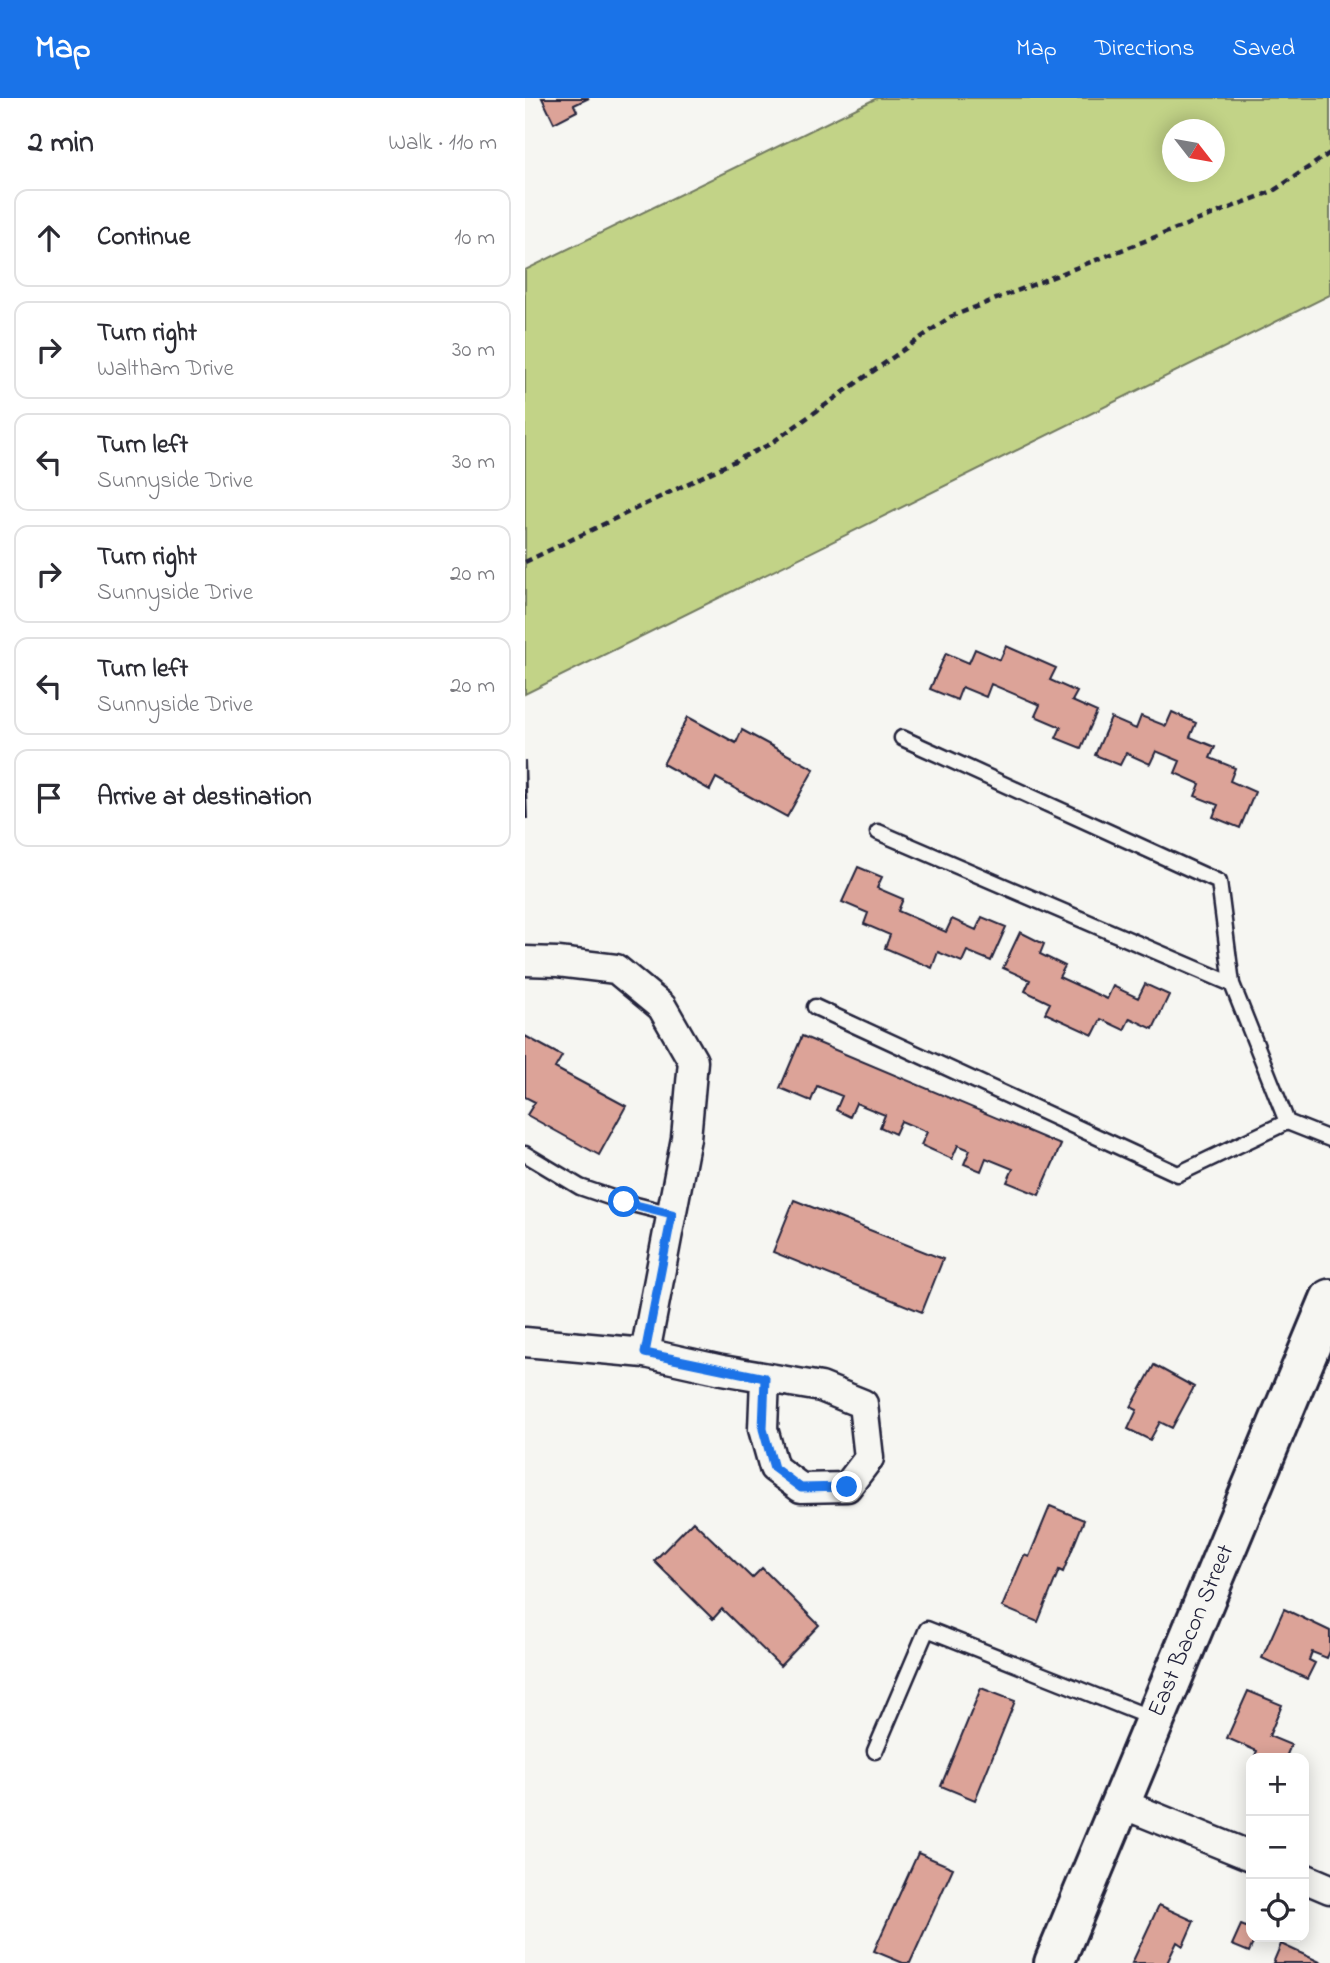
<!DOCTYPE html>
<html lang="en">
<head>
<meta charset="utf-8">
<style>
  :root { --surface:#fff; --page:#f7f7f7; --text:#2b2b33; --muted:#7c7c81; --line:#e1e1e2; --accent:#1a73e8 }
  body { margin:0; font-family:"Indie Flower",sans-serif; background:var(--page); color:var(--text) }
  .controls { position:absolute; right:21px; bottom:21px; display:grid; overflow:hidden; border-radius:14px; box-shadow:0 4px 18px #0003 }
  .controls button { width:63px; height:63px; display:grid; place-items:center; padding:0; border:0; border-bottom:2px solid var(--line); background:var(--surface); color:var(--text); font:35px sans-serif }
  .compass { position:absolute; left:637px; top:21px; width:63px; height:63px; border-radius:50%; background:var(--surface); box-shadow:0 4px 18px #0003; rotate:121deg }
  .stop { position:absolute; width:21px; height:21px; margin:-16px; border:5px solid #1a73e8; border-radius:50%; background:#fff }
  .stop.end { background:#1a73e8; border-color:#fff; box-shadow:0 2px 7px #0008 }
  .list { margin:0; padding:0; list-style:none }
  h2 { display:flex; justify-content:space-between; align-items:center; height:91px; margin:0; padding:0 28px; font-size:30px }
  h2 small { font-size:23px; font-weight:400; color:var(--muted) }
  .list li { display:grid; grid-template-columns:46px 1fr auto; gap:21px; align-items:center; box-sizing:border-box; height:98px; margin:0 14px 14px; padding:0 14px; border:2px solid var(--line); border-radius:14px }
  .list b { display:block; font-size:26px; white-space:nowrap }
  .list p { margin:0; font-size:23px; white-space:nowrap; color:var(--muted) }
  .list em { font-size:23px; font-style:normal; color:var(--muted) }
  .icon { flex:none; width:38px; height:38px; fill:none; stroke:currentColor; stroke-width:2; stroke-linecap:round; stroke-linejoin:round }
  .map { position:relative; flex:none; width:805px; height:1865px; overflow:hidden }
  header { display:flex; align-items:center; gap:42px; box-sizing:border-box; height:98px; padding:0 35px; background:var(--accent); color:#fff }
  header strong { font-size:33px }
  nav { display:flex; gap:38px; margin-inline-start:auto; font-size:24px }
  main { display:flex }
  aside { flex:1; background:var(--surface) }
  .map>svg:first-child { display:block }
</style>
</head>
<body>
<header>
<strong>Map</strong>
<nav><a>Map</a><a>Directions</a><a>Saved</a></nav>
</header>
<main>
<aside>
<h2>2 min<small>Walk · 110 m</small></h2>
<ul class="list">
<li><svg class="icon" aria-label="ahead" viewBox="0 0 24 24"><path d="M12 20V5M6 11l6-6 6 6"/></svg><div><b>Continue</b></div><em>10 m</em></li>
<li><svg class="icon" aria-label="right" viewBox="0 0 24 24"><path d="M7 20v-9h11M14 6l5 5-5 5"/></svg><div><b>Turn right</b><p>Waltham Drive</p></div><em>30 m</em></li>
<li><svg class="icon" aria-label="left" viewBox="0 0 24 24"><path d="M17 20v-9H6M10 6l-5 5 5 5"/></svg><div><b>Turn left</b><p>Sunnyside Drive</p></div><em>30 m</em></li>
<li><svg class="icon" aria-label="right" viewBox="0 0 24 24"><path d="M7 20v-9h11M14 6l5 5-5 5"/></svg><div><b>Turn right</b><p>Sunnyside Drive</p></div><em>20 m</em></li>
<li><svg class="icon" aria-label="left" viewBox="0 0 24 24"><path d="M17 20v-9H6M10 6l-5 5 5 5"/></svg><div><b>Turn left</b><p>Sunnyside Drive</p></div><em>20 m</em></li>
<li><svg class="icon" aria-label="arrive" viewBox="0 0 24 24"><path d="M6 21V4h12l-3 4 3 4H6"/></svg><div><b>Arrive at destination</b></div></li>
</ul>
</aside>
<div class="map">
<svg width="805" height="1865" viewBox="0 0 805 1865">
  <rect width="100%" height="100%" fill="#f6f6f2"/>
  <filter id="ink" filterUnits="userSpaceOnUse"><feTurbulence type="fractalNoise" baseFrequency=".0143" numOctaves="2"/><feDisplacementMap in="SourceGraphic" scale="14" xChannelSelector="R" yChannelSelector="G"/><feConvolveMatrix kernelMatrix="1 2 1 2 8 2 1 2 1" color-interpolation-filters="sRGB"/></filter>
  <g filter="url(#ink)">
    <!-- green -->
    <path fill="#c2d387" stroke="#727a61" stroke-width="2" fill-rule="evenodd" d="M352,0H805V197L0,596V172ZM648,32H690V74H648Z"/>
    <!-- building -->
    <path fill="#dca398" stroke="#22223b" stroke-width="2" d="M17,0H64L49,7L52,13L29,25Z
      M481,548L531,570L525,582L552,594L547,603L572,614L556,650L531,640L536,629L510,618L515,607L466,586L461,599L437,589L432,602L405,591L421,555L444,565L450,551L475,562Z
      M647,614L671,625L665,639L690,649L685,660L710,670L705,683L730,694L715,730L688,719L693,707L670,698L675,686L650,675L655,663L631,653L625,666L601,655L595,667L570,657L586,620L611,631L616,618L641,628Z
      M163,619L211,645L217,632L289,671L262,719L191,680L185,692L138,666Z
      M0,662L2,720H0Z
      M333,769L357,779L352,790L378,801L373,813L421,834L427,821L451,832L457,819L481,829L466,863L442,853L437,864L413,854L407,870L360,850L365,837L339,826L343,815L317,804Z
      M495,834L519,846L515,856L540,868L534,879L582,901L588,888L613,900L620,886L644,897L628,931L605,920L599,932L576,921L568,937L520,915L525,905L500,893L505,882L478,870Z
      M0,938L37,958L30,970L101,1008L74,1057L2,1017L10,1004L0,999Z
      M277,938L536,1047L514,1097L482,1084L488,1071L461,1060L456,1073L439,1066L445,1052L433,1047L427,1061L396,1047L402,1034L376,1023L370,1036L355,1029L360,1017L331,1005L325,1019L311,1012L317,998L292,988L286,1003L255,990Z
      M269,1102L418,1161L397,1214L248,1154Z
      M629,1267L669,1289L647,1330L635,1324L625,1342L603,1331L612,1312L606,1309Z
      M525,1408L559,1422L538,1474L534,1472L513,1524L477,1509L499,1457L504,1459Z
      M168,1423L227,1480L237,1470L294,1527L255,1568L197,1511L188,1521L129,1463Z
      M759,1511L805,1533V1553L802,1560L787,1554L784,1562L790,1565L782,1581L737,1560Z
      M456,1590L490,1603L450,1702L416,1688Z
      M723,1593L757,1607L744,1638L766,1647L761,1659L765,1660H729L732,1653L702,1640Z
      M393,1755L428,1770L385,1865H378L349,1853Z
      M634,1807L669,1823L658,1848L652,1844L642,1865H607Z
      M716,1827L726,1831V1839H731L724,1854L707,1847Z
      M756,1846L797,1865H748Z"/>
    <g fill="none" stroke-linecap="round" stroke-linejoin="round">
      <!-- service casing -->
      <g stroke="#22223b" stroke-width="19">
        <path id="service" d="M353,734L707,886L694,784L377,640
          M290,909L653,1076L762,1024L707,886
          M762,1024L805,1041
          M0,1056L55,1089L99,1104L147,1116
          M350,1653L402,1531L629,1621"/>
      </g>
      <!-- minor casing -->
      <g stroke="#22223b" stroke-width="33">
        <path id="minor" d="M0,863L33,864L91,871L137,909L168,963L161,1040L120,1255
          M0,1244L120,1255L197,1272L296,1289L338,1306L344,1360L322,1389L276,1390L249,1370L238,1331L240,1280
          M595,1705L726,1758
          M779,1780L805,1791"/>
      </g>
      <!-- secondary casing -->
      <g stroke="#22223b" stroke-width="44">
        <path id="secondary" d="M529,1865L805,1201"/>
      </g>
      <!-- path -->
      <path stroke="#22223b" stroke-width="4.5" stroke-dasharray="7 5" stroke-linecap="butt" d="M0,464L245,346L425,219L748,93L805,55"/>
      <!-- service -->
      <use href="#service" stroke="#f6f6f2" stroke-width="14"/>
      <!-- minor -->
      <use href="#minor" stroke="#f6f6f2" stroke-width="28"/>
      <!-- secondary -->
      <use href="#secondary" stroke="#f6f6f2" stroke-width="38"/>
    </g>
  </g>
  <g fill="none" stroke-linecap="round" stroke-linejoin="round" filter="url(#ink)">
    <!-- route -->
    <path stroke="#1a73e8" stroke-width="9" d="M99,1104L147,1116L120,1255L240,1280L238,1331L249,1370L276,1390L322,1389"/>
  </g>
  <g text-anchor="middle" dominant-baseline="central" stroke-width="7" stroke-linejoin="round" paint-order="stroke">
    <!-- street labels -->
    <g font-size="24" fill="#22223b" stroke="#f6f6f2">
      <text transform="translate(667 1533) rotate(-67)">East Bacon Street</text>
    </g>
  </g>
</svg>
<div class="controls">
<button>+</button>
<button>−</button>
<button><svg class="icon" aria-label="locate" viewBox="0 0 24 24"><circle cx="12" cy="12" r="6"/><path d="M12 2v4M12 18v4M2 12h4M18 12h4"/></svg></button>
</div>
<svg class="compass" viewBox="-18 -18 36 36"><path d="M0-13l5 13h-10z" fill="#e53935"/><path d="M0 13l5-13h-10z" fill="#7c7c81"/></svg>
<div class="stop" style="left:99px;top:1104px"></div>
<div class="stop end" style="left:322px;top:1389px"></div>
</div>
</main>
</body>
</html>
